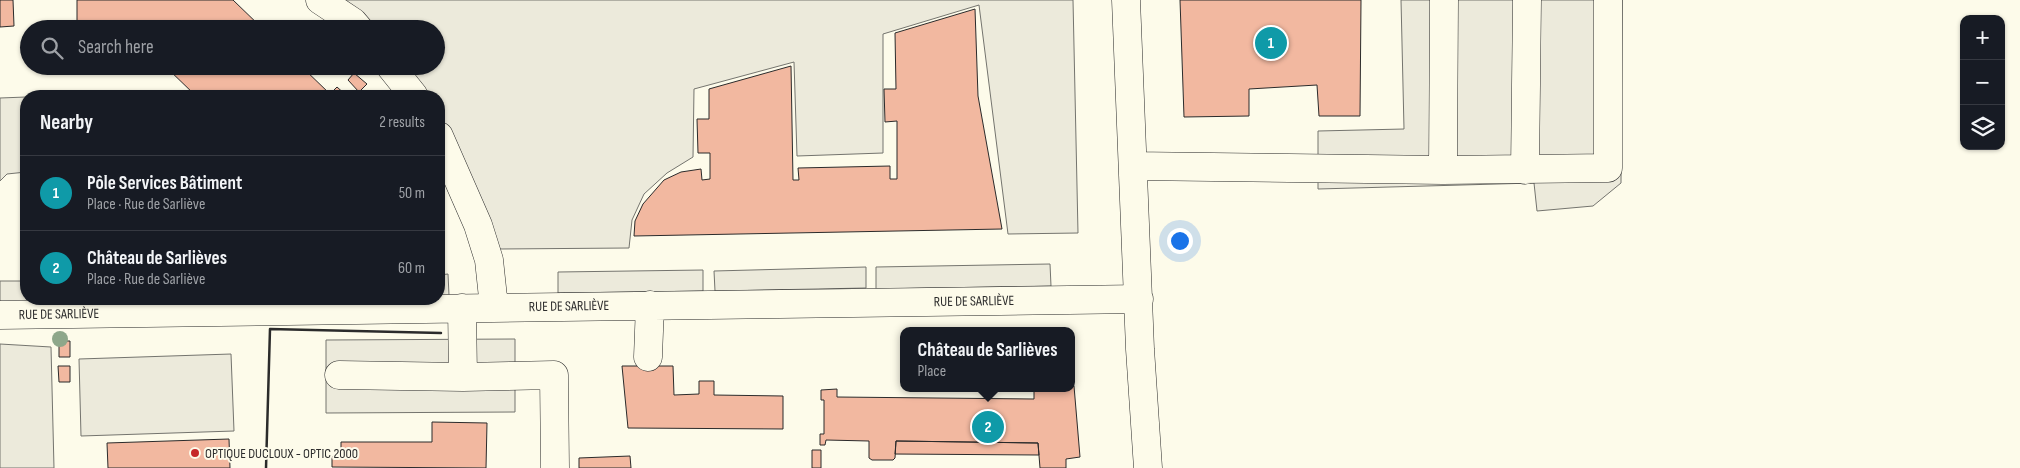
<!DOCTYPE html>
<html lang="en">
<head>
<meta charset="utf-8">
<style>
  :root { --surface:#171b24; --page:#20242c; --text:#f1f3f6; --muted:#9ea1a6; --line:#363941; --accent:#c62828 }
  body { margin:0; font-family:"Sofia Sans Condensed",sans-serif; background:var(--page); color:var(--text) }
  .controls { position:absolute; right:15px; top:15px; display:grid; overflow:hidden; border-radius:10px; box-shadow:0 1px 4px #0004 }
  .controls button { width:45px; height:45px; display:grid; place-items:center; padding:0; border:0; border-bottom:1px solid var(--line); background:var(--surface); color:var(--text); font:25px sans-serif }
  .you { position:absolute; left:1179px; top:240px; width:18px; height:18px; margin:-12px; border:4px solid #fff; border-radius:50%; background:#1a73e8; box-shadow:0 0 0 8px #1a73e833 }
  .badge { display:grid; place-items:center; width:32px; height:32px; border-radius:50%; background:var(--accent); color:#fff; font-size:16px; font-weight:700 }
  .pin { position:absolute; translate:-50% -50%; border:2px solid #fff; box-shadow:0 1px 5px #0006 }
  .popup { position:absolute; left:900px; top:327px; width:175px; height:65px; box-sizing:border-box; display:grid; place-content:center; border-radius:10px; background:var(--surface); filter:drop-shadow(0 1px 4px #0005); font-size:16px; white-space:nowrap; color:var(--muted) }
  .popup b { font-size:19px; color:var(--text) }
  .popup::after { content:''; position:absolute; left:50%; top:100%; margin-left:-10px; border:10px solid transparent; border-top-color:var(--surface) }
  .list { margin:0; padding:0; list-style:none }
  h2 { display:flex; justify-content:space-between; align-items:center; height:65px; margin:0; padding:0 20px; font-size:21px }
  h2 small { font-size:16px; font-weight:400; color:var(--muted) }
  .list li { display:grid; grid-template-columns:32px 1fr auto; gap:15px; align-items:center; box-sizing:border-box; height:75px; padding:0 20px; border-top:1px solid var(--line) }
  .list b { display:block; font-size:19px; white-space:nowrap }
  .list p { margin:0; font-size:16px; white-space:nowrap; color:var(--muted) }
  .list em { font-size:16px; font-style:normal; color:var(--muted) }
  .icon { flex:none; width:28px; height:28px; fill:none; stroke:currentColor; stroke-width:2; stroke-linecap:round; stroke-linejoin:round }
  .map { position:relative; flex:none; width:2020px; height:468px; overflow:hidden }
  .search { position:absolute; background:var(--surface); box-shadow:0 1px 4px #0004; left:20px; top:20px; width:425px; height:55px; display:flex; align-items:center; gap:12px; box-sizing:border-box; padding:0 18px; border-radius:28px; color:var(--muted); font-size:19px }
  .panel { position:absolute; background:var(--surface); box-shadow:0 1px 4px #0004; left:20px; top:90px; width:425px; height:215px; border-radius:20px }
  .map>svg:first-child { display:block }
</style>
</head>
<body>
<div class="map">
<svg width="2020" height="468" viewBox="0 0 2020 468">
  <rect width="100%" height="100%" fill="#fdfbea"/>
  <!-- parking -->
  <path fill="#eceadb" stroke="#74746e" d="M334,0H1073L1078,233L1008,234L979,5L883,34V153L797,156L794,62L694,89L693,157L667,173L644,194L632,220L629,248L499,249L446,126L439,116V96H425L405,66H436V29H367Z
    M1401,0H1622L1621,183L1593,206L1537,211L1534,183L1318,189V131L1404,129Z
    M26,97V172L7,174L0,181V98Z
    M1050,264L1051,286L876,289V267Z
    M866,267V288L715,291L714,271Z
    M703,270V291L558,293V272Z
    M448,274L449,295L439,296V275Z
    M0,281H26V299H54V301L0,303Z
    M515,339V412L326,413V340Z
    M0,344L51,347L54,468H0Z
    M231,354L234,431L81,436L79,359Z"/>
  <!-- building -->
  <path fill="#f2b8a0" stroke="#2b2b2b" d="M0,0H13L14,26L0,27Z
    M77,0H233L263,29H167L163,25L160,29H105V25H77Z
    M1180,0H1361L1360,116H1319L1317,85L1249,89V116L1184,117Z
    M975,9L978,96L1002,229L634,236L635,221L643,204L664,180L681,172L701,169L702,180L710,179V153H698L697,119H709V89L791,66L793,180H799L798,168L890,166V179H897V121L885,122L884,89H896L895,33Z
    M165,66H301L330,94L337,87L347,96H196Z
    M354,73L367,84L359,92L348,80Z
    M59,341H70V357H59Z
    M58,366H70V382H59Z
    M622,366H673L674,395L699,394V381H714V395L783,396V429L628,428Z
    M1072,386H1074L1080,457L1066,459V468H1040L1038,443L896,441L895,458L893,460H872L869,458V441L826,440L825,445H820V434H824V400H821V390L837,389V397L1034,399V389L1072,388Z
    M432,422L487,423L486,468L332,467V457L334,455H341V442H432Z
    M229,439L230,468H108L107,443Z
    M896,441L1038,443L1039,455L895,454Z
    M812,450H821V468H812Z
    M630,456L631,468H579V458Z"/>
  <g fill="none" stroke-linecap="round" stroke-linejoin="round">
    <!-- minor casing -->
    <g stroke="#2b2b2b" stroke-width="29">
      <path id="minor" d="M320,0L353,22L359,29
        M1126,0L1140,349L1148,468
        M390,66L414,96
        M439,136L478,225L489,260L494,307
        M1133,166L1443,170L1608,168V0
        M1443,170L1444,0
        M1525,170L1527,0
        M462,308L463,377L554,375L555,468
        M0,315L1139,299
        M648,357L650,305
        M339,375L463,377"/>
    </g>
    <!-- minor -->
    <use href="#minor" stroke="#fdfbea" stroke-width="28"/>
    <!-- wall -->
    <path stroke="#2b2b2b" stroke-width="2.5" d="M266,468L270,329L441,333"/>
  </g>
  <!-- trees -->
  <circle fill="#8ea78a" cx="60" cy="339" r="8"/>
  <!-- markers -->
  <circle fill="#c62828" stroke="#fdfbea" stroke-width="2" cx="195" cy="453" r="5"/>
  <g text-anchor="middle" dominant-baseline="central" stroke-width="4" stroke-linejoin="round" paint-order="stroke">
    <!-- street labels -->
    <g font-size="14" fill="#2b2b2b" stroke="#fdfbea">
      <text transform="translate(974 301) rotate(-1)">RUE DE SARLIÈVE</text>
      <text transform="translate(569 306) rotate(-1)">RUE DE SARLIÈVE</text>
      <text transform="translate(59 314) rotate(-1)">RUE DE SARLIÈVE</text>
    </g>
    <!-- poi labels -->
    <g font-size="14" fill="#2b2b2b" stroke="#fdfbea" text-anchor="start">
      <text x="205" y="453">OPTIQUE DUCLOUX - OPTIC 2000</text>
    </g>
  </g>
</svg>
<div class="controls">
<button>+</button>
<button>−</button>
<button><svg class="icon" aria-label="layers" viewBox="0 0 24 24"><path d="M12 4l9 5-9 5-9-5zM3 14l9 5 9-5"/></svg></button>
</div>
<div class="you"></div>
<div class="pin badge" style="left:1271px;top:43px;background:#0f9aa8">1</div>
<div class="pin badge" style="left:988px;top:427px;background:#0f9aa8">2</div>
<div class="popup"><b>Château de Sarlièves</b>Place</div>
<div class="search"><svg class="icon" aria-label="search" viewBox="0 0 24 24"><circle cx="10" cy="10" r="6"/><path d="M15 15l6 6"/></svg>Search here</div>
<section class="panel">
<h2>Nearby<small>2 results</small></h2>
<ul class="list">
<li><span class="badge" style="background:#0f9aa8">1</span><div><b>Pôle Services Bâtiment</b><p>Place · Rue de Sarliève</p></div><em>50 m</em></li>
<li><span class="badge" style="background:#0f9aa8">2</span><div><b>Château de Sarlièves</b><p>Place · Rue de Sarliève</p></div><em>60 m</em></li>
</ul>
</section>
</div>
</body>
</html>
